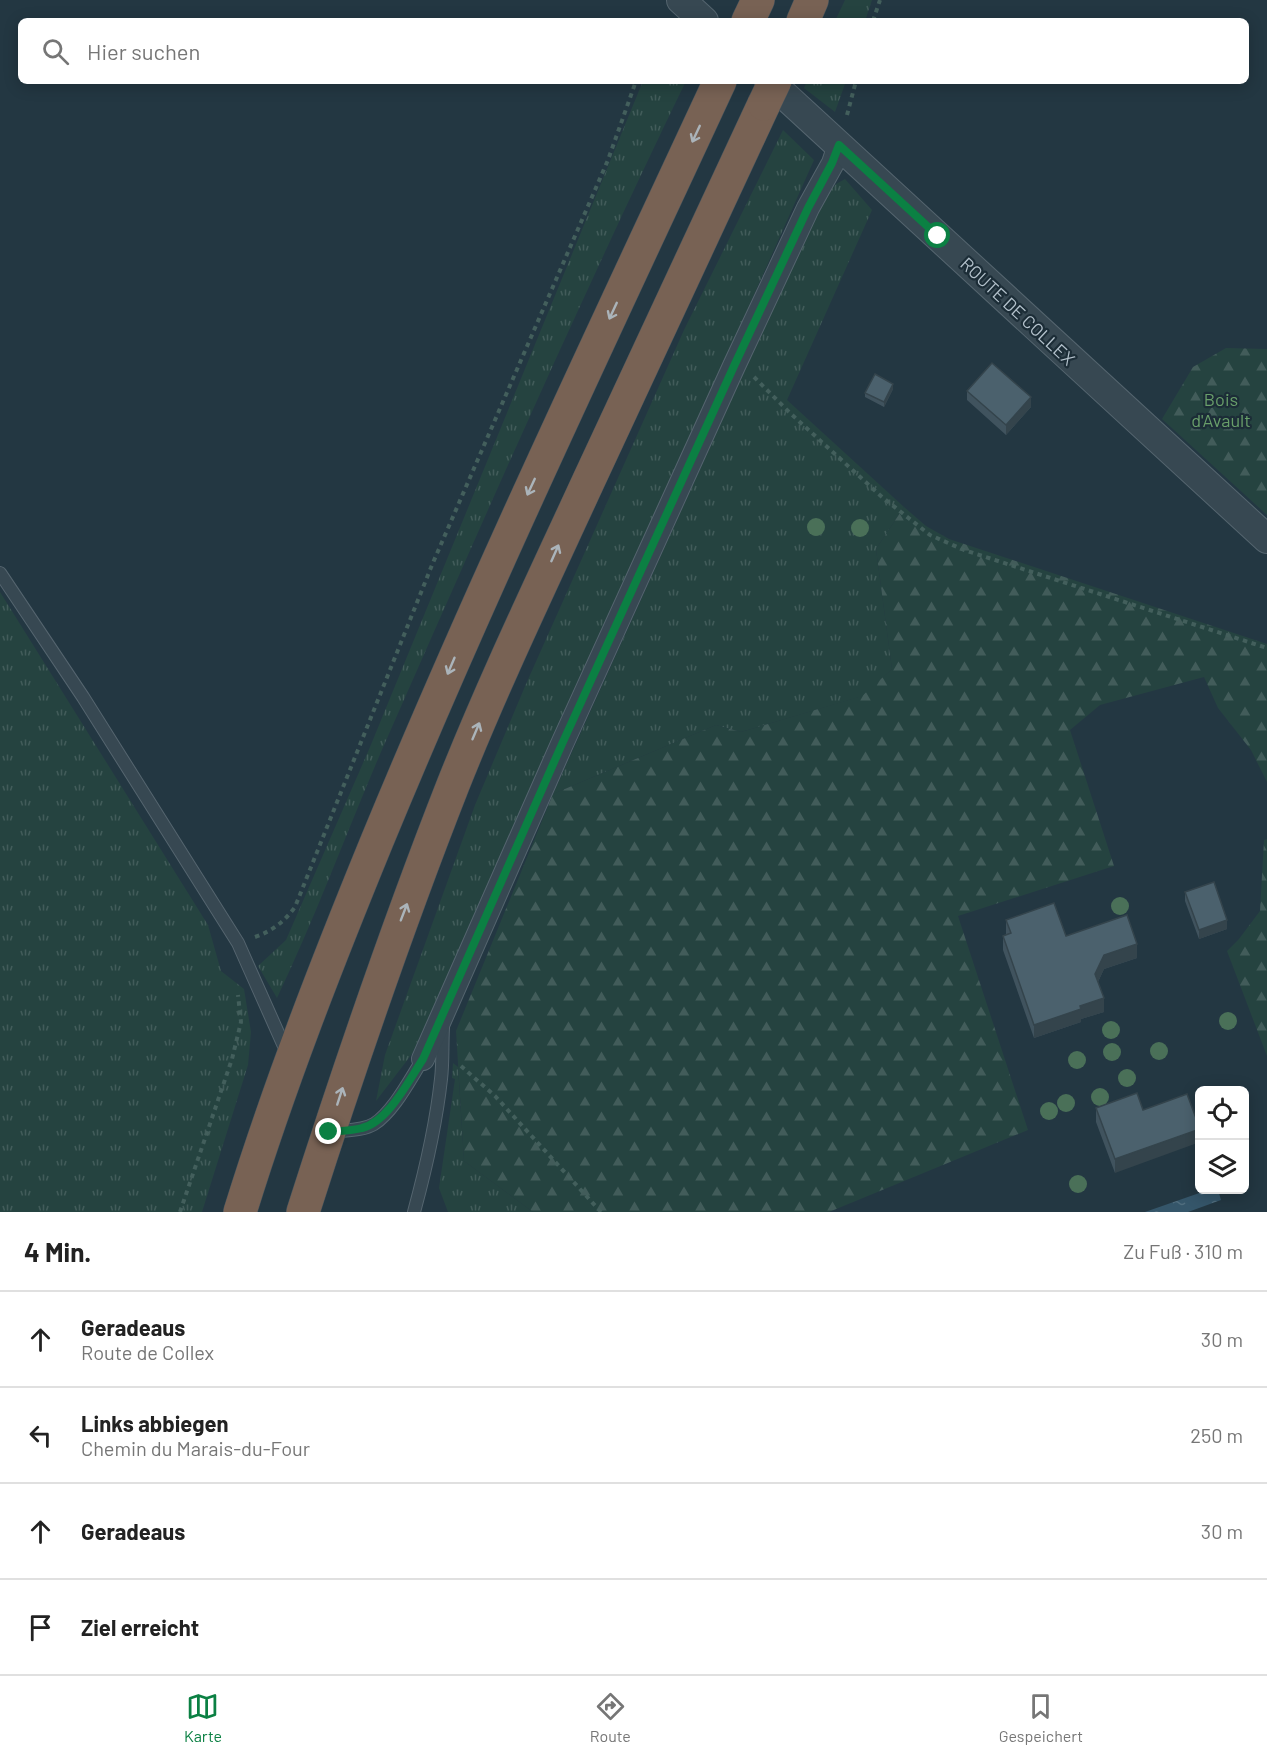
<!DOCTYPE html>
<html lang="de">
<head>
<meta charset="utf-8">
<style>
  :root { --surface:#fff; --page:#f6f6f6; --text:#222; --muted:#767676; --line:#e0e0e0; --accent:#0b8043 }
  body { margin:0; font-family:Barlow,sans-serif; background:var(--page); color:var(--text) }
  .controls { position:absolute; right:18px; bottom:18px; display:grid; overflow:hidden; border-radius:9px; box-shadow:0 3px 15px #0003 }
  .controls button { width:54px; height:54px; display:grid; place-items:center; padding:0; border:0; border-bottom:2px solid var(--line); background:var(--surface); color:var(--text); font:30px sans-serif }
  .stop { position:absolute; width:18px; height:18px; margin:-14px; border:4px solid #0b8043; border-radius:50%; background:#fff }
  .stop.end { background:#0b8043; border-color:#fff; box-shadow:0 2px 6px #0008 }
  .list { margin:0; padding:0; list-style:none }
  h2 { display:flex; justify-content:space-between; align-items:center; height:78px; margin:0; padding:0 24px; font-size:26px }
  h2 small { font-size:20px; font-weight:400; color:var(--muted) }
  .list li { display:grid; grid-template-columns:39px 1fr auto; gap:18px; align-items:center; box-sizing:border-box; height:96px; padding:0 24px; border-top:2px solid var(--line) }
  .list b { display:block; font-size:22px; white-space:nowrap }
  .list p { margin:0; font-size:20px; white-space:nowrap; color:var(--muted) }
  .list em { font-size:20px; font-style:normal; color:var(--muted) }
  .icon { flex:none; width:33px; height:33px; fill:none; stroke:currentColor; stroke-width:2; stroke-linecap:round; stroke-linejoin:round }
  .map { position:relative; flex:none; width:1267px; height:1212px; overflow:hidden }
  .search { position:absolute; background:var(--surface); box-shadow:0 3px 15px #0003; left:18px; right:18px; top:18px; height:66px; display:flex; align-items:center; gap:15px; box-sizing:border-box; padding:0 21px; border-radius:9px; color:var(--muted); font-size:22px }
  .sheet { height:462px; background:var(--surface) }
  nav { display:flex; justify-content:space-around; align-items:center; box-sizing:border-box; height:84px; border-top:2px solid var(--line); background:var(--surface); font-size:16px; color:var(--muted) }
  nav a { display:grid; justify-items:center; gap:3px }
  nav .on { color:var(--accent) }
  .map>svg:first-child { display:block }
</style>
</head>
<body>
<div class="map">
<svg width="1267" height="1212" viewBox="0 0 1267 1212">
  <defs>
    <pattern id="grass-tufts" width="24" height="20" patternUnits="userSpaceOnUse" patternTransform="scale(1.5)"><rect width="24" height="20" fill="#254340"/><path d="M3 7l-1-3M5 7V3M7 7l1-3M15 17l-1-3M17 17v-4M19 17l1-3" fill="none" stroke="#425c5a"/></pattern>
    <pattern id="forest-firs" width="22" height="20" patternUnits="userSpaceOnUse" patternTransform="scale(1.5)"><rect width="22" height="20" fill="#254340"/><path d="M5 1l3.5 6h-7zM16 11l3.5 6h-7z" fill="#425c5a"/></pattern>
    <pattern id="water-ripples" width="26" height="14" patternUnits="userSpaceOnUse" patternTransform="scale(1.5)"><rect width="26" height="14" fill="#35566a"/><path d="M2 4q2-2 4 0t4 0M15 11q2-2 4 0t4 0" fill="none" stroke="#506d7e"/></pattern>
  </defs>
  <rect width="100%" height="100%" fill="#233742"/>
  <!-- grass -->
  <path fill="url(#grass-tufts)" d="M845,0H872L865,21H835Z
    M643,81H686C579,302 480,527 381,752C346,834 315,918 277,998L258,966L286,940L370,747Z
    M807,81H846L835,112L804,88Z
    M783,130L814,160L560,730L412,1054L376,1101L385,1055L475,805L526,684L684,330Z
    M845,179L872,210L787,400L904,507L876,549L892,669L863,696L741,732L716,725L553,794L821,202L836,184Z
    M0,592L208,925L221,971L244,989L251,1032L248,1065L202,1212H0Z
    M453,1063L458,1067L464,1161L533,1212H448L439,1188L455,1079L452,1078Z"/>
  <!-- forest -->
  <path fill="url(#forest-firs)" d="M1226,348L1267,349V515L1162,419L1193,367Z
    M904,507L926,526L949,539L1267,644V782L1251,750L1218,708L1204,677L1100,705L1070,730L1114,866L958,916L1028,1130L829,1212H533L464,1161L456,1031L553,794L716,725L741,732L862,696L892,669L876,549Z
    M1267,839V1056L1227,951L1239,939L1260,911L1264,840Z"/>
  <!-- water -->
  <path fill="url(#water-ripples)" d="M1208,1190H1218L1221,1200L1188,1212H1145Z"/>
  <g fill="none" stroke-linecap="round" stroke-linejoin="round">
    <!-- service casing -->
    <g stroke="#55656f" stroke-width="14">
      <path id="service" d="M0,573L83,697L238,943L287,1053
        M332,1132C345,1130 362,1131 374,1124C394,1111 410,1079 423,1059
        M414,1212C426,1168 436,1125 441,1079C443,1063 442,1045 443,1028"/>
    </g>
    <!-- minor casing -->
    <g stroke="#55656f" stroke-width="24">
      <path id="minor" d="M423,1059L562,744L734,366L808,208L833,163L839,145"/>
    </g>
    <!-- tertiary casing -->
    <g stroke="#55656f" stroke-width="30">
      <path id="tertiary" d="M681,0L704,21
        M769,81L1267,539"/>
    </g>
    <!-- motorway casing -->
    <g stroke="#42525c" stroke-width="34">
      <path id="motorway" d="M748,21L758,0
        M803,21L812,0
        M240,1212C279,1086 327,963 377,841C483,584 603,333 720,81
        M303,1212C349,1068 398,925 453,785C494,682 542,582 588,482C646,356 705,230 764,104"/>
    </g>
    <!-- path -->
    <path stroke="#435f5c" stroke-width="4" stroke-dasharray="4.5 4.5" stroke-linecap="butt" d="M873,21L880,0
      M847,115L856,81
      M754,377L790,413L882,497L930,535L964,550L1267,648
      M255,937C272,931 284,922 295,907L432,565L608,160L636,81
      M461,1066L495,1096L601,1212
      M180,1212L232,1059L241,1022L238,995"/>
    <!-- service -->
    <use href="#service" stroke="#374852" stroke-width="12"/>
    <!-- minor -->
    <use href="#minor" stroke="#374852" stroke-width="22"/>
    <!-- tertiary -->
    <use href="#tertiary" stroke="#374852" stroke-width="28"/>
    <!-- motorway -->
    <use href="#motorway" stroke="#786254" stroke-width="33"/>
    <!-- motorway-bridge casing -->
    <g stroke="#42525c" stroke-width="34" stroke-linecap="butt">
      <path id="motorway-bridge" d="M764,104L775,81"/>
    </g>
    <!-- motorway-bridge -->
    <use href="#motorway-bridge" stroke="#786254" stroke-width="33"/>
  </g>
  <!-- trees -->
  <g fill="#4a7058">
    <circle cx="816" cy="527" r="9"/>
    <circle cx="860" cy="528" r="9"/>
    <circle cx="1120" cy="906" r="9"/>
    <circle cx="1228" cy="1021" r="9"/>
    <circle cx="1111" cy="1030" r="9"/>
    <circle cx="1159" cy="1051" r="9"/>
    <circle cx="1112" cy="1052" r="9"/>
    <circle cx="1077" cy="1060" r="9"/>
    <circle cx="1127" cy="1078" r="9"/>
    <circle cx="1100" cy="1097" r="9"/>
    <circle cx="1066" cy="1103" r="9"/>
    <circle cx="1049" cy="1111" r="9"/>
    <circle cx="1078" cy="1184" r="9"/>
  </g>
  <!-- wall -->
  <path fill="#40535e" d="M893,389L884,407L865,397V393Z
    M967,391L1031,407L1006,435L967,400Z
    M1185,892L1227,929L1199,939L1185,901Z
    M1006,920L1066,936L1137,958L1104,969L1098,982L1104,1012L1081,1019V1022L1034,1038L1003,950V936L1006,935Z
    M1137,1093L1115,1173L1096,1122V1108Z"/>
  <!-- shaded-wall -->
  <path fill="#34444c" d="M893,384V389L884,407V402Z
    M1031,397V407L1006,435V425Z
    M1227,920V929L1199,939V930Z
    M1137,944V958L1104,969L1095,988V974L1104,955Z
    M1104,998V1012L1081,1019V1022L1034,1038V1025L1080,1006Z
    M1200,1129V1142L1115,1173V1159Z"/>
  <!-- building -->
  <path fill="#4b616d" stroke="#34444c" stroke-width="1.5" d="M992,363L1031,397L1006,425L967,391Z
    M875,374L893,384L884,402L865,393Z
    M1214,882L1227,920L1199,930L1185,892Z
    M1054,903L1066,936L1127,915L1137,944L1104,955L1095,974L1104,998L1080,1006L1081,1009L1034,1025L1003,936L1011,933L1006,920Z
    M1137,1093L1143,1110L1187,1094L1200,1129L1115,1159L1096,1108Z"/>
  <!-- one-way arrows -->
  <defs><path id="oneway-shaft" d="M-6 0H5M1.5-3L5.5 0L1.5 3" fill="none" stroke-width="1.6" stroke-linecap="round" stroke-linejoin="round" transform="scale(1.5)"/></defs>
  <g stroke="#abb4ba">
    <use href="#oneway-shaft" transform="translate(696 134) rotate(115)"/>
    <use href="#oneway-shaft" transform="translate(613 311) rotate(115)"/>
    <use href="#oneway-shaft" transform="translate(531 487) rotate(115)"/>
    <use href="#oneway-shaft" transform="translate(555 553) rotate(-66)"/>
    <use href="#oneway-shaft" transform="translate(451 666) rotate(113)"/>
    <use href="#oneway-shaft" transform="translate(476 731) rotate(-67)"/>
    <use href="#oneway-shaft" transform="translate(404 912) rotate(-69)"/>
    <use href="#oneway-shaft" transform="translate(340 1096) rotate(-72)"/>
  </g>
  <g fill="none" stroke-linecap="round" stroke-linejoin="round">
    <!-- route -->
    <path stroke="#0b8043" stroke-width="8" d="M329,1132C339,1131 351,1131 362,1128C388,1122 409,1080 423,1059L562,744L734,366L808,208L832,163L839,145L938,236"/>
  </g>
  <g text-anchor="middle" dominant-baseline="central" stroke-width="4.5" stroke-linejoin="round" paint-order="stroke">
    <!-- street labels -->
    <g font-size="18" fill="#b4c2cc" stroke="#1c2d37">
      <text transform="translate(1018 311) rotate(43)">ROUTE DE COLLEX</text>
    </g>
    <!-- park labels -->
    <g font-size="18" fill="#699f6a" stroke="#1c2d37">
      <text x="1221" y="399">Bois<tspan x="1221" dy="21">d'Avault</tspan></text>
    </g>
  </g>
</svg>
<div class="controls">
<button><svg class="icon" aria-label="locate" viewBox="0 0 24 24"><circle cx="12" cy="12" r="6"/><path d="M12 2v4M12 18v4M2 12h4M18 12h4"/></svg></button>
<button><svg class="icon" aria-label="layers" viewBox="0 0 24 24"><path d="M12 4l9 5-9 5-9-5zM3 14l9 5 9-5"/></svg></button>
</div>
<div class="stop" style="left:938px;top:236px"></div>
<div class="stop end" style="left:329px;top:1132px"></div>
<div class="search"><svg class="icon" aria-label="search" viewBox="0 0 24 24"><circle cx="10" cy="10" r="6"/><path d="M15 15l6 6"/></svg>Hier suchen</div>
</div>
<section class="sheet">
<h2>4 Min.<small>Zu Fuß · 310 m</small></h2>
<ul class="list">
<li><svg class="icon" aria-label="ahead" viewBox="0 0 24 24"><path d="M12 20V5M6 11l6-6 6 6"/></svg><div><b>Geradeaus</b><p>Route de Collex</p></div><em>30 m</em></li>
<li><svg class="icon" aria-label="left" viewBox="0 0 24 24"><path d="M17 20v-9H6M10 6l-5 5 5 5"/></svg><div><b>Links abbiegen</b><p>Chemin du Marais-du-Four</p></div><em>250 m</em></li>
<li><svg class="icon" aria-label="ahead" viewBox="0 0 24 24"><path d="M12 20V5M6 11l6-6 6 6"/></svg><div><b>Geradeaus</b></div><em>30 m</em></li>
<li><svg class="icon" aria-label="arrive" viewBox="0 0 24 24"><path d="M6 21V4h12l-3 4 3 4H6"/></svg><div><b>Ziel erreicht</b></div></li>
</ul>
</section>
<nav>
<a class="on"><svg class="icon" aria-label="map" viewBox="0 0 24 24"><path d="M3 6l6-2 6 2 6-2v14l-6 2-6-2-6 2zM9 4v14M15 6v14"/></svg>Karte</a>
<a><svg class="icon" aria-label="directions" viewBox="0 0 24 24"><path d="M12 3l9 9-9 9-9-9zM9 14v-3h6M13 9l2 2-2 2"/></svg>Route</a>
<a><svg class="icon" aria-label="saved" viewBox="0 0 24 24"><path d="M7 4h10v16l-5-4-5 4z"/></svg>Gespeichert</a>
</nav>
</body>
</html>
